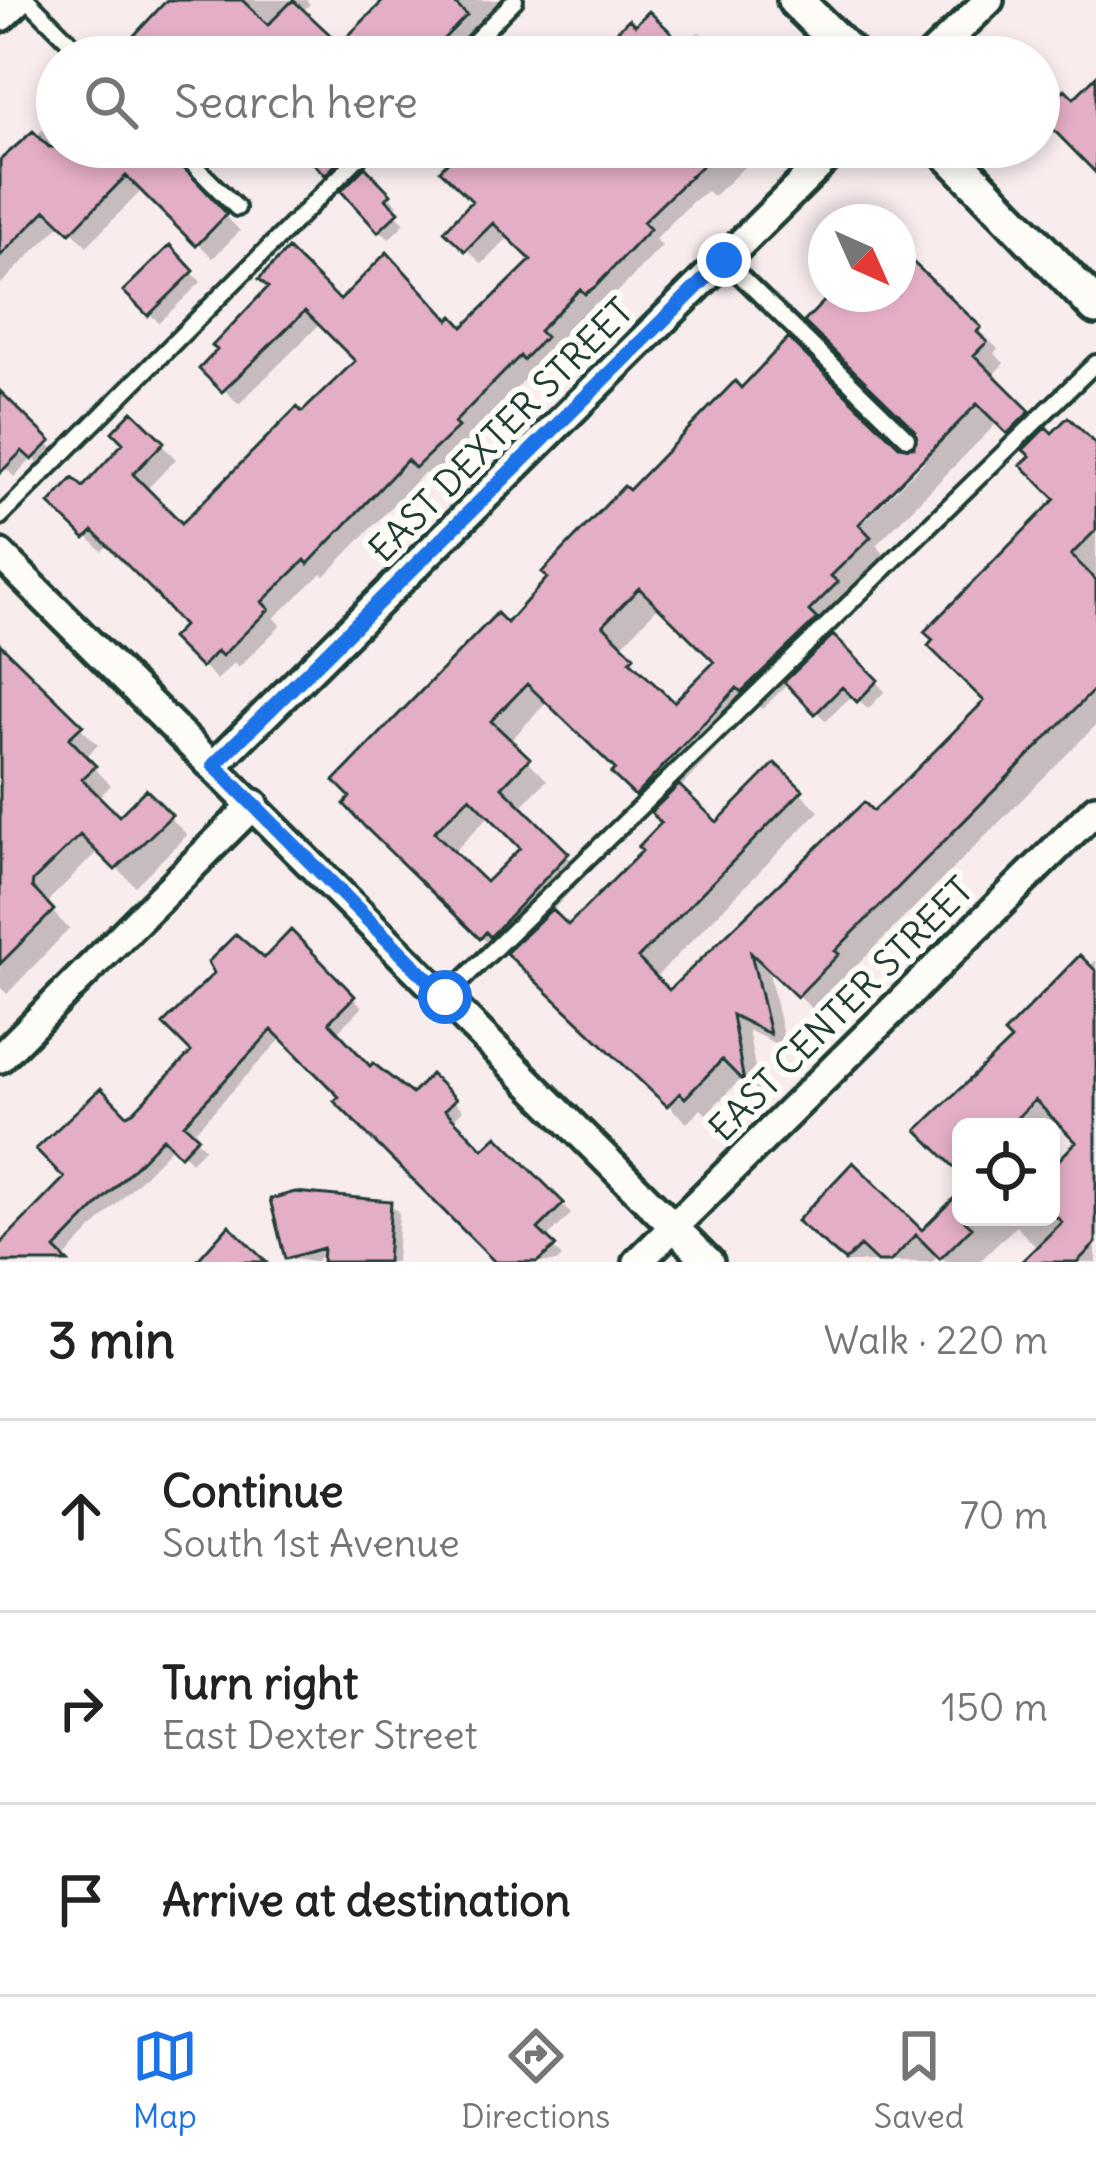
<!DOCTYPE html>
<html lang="en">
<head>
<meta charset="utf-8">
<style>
  :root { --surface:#fff; --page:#f2f2f2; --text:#222; --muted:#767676; --line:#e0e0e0; --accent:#1a73e8 }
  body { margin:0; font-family:Delius,sans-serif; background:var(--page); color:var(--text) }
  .controls { position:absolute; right:36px; bottom:36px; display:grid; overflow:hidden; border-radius:18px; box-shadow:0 6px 18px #0003 }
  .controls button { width:108px; height:108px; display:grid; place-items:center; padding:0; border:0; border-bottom:3px solid var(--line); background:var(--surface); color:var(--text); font:60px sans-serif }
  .compass { position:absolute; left:808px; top:204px; width:108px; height:108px; border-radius:50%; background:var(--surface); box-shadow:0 6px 18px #0003; rotate:135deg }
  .stop { position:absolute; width:36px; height:36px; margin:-27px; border:9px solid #1a73e8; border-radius:50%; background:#fff }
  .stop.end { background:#1a73e8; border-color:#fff; box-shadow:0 3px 12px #0008 }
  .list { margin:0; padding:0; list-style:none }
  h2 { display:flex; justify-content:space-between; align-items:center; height:156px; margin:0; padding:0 48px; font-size:51px }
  h2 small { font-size:39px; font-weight:400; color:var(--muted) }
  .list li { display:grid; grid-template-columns:78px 1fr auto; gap:36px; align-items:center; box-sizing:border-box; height:192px; padding:0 48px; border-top:3px solid var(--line) }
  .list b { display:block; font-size:45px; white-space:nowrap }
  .list p { margin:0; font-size:39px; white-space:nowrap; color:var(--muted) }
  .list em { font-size:39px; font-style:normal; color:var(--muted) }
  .icon { flex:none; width:66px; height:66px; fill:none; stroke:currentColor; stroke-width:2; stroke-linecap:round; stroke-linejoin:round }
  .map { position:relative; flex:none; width:1096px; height:1262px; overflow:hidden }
  .search { position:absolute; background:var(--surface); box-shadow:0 6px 18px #0003; left:36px; right:36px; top:36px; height:132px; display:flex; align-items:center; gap:30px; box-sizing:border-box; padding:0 42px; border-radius:66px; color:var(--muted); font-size:45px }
  .sheet { height:732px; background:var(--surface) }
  nav { display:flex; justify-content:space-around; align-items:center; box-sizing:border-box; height:168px; border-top:3px solid var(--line); background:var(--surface); font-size:33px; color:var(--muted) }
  nav a { display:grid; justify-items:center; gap:6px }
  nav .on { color:var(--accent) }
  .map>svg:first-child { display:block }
</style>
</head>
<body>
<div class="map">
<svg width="1096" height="1262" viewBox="0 0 1096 1262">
  <rect width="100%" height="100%" fill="#f8eced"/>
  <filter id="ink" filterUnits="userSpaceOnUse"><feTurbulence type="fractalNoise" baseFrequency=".00833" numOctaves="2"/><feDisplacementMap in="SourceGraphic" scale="24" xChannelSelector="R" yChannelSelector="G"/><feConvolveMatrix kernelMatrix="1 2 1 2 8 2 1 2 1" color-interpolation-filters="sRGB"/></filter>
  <g filter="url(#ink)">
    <!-- shadow -->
    <path fill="#0003" fill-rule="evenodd" d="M170,0H306L310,4L303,11L340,48L382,6L375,0H515L456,57H116Z
      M629,23L683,48L699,32L725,57H595Z
      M569,42L585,57H555Z
      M57,118V147H221L208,160L190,149L178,166L240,231L213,258L143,189L87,246L63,222L0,285V166Z
      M299,147H351L363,170L398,205L392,210L405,223L389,239Z
      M466,147H765L713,197L707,191L694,200L655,239L662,246L610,300L602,307L597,302L551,347L558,354L540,372L536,368L466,440L470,443L432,481L424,473L325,576L322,573L274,618L281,625L238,668L234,663L217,680L175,638L187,626L110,543L102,551L53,504L83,491L127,444L132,415L176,459L146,490L182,527L359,361L321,323L239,404L203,369L272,287L450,324L463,331L535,260L510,236L482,264L448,231L476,201Z
      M170,250L201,282L159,323L128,291Z
      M903,257L998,349L994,353L1004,363L991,377L1050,435L1096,449V725L851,971L855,975L817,1014L767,964L786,1049L748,1030L760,1094L743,1077L706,1114L701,1109L687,1123L507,950L501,956L387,845L507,627L629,495L741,392L898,449L917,450L918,429L834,294H898V262ZM999,421L1034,456L1059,499L988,701L873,815L669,994L654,979L819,811L775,767L717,826L679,789L758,705L762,709L789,683L826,721L853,694L868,709L885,691L826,633L888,558L876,545ZM916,461H925L850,536L846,532ZM660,605L718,662L674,706L620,647ZM548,701L666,823L646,851L568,929L551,912L586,875L520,808L547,780L509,742ZM491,814L524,848L486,886L452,854Z
      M0,395L57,452L42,466L33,458L14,477L0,462Z
      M0,648L98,745L84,758L111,785L97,799L119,821L146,793L187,835L135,886L99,850L50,899L49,908L69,929L7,994L0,987Z
      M291,934L362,1007L336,1033L370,1070L412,1098L431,1078L463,1110L452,1121L483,1153L497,1140L571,1214L545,1240L562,1257L556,1262H500L283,1037L191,1135L205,1148L191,1162L174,1145L62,1260L0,1262V1245L190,1060Z
      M1096,960V1262H1021L1037,1248L1016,1226L979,1262H947L940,1255L932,1262H846L801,1221L922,1235L961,1195V1217H1051V1172L1081,1142L1058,1119L1050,1127H961V1170L921,1130Z
      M390,1204L399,1213L396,1262H325L326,1252L314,1262L287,1258Z"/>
    <!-- building -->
    <path fill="#e4aec6" stroke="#1f3d34" stroke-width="3" fill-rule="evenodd" d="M167,0H242L268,25L293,0L340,44L384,0H451L467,15L426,57L409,42L394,57H114Z
      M649,11L696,57H627L609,39L629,19L635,25Z
      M1096,76V173L1039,115L1065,89L1074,98Z
      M33,131L49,147H165L227,214L196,246L126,176L70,233L46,210L0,256V160Z
      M298,147H345L349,151L325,175Z
      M463,147H721L643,222L650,229L596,286L585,294L580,289L539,331L545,337L523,360L520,356L454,423L458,427L415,468L407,460L308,564L305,560L262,602L269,609L222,656L217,651L201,668L171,638L183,626L154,592L93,531L85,539L49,504L73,478L83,487L123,443L112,432L132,411L164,442L133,474L182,523L297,407L302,412L355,361L305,311L222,392L199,369L217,350L212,346L268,287L259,279L288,249L340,300L387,252L449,320L453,316L463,327L531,260L493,223L465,251L444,231L472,201L440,170Z
      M365,167L391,194L386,199L399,212L378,232L341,191Z
      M170,245L194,271L148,316L123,291Z
      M898,248L981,327L977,332L987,342L974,355L1030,411L1007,434L977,404L859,524L871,537L831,576L838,582L809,611L817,619L741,692L737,688L635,796L611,773L615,769L527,684L491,721L530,758L502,787L569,853L490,937L486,932L480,939L364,826L344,804L350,797L334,781L497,613L507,623L547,578L542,572L624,486L629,490L735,381L741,388L788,338L899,446L914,447L915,430L804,322L831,294H898ZM639,588L714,662L674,702L630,661L634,656L603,625ZM470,797L520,848L486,882L434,832Z
      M0,391L51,441L32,460L22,451L0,473Z
      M1068,417L1096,444V530L1071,555L1096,580V688L835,951L839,954L797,997L751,953L770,1034L732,1015L744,1082L722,1060L685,1098L680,1093L667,1106L506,953L552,909L568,925L642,851L638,847L661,823L651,812L679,785L717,822L775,763L803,790L638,958L669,990L864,802L873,811L910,776L984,701L928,646L933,640L924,632L1055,499L1021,465L1030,456L1023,450L1046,427L1052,433Z
      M833,635L878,680L857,702L842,687L815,714L784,682Z
      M0,644L83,725L69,738L96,766L82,779L119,816L146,789L172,815L115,870L80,835L33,881L32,887L54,910L0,964Z
      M291,930L355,996L329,1022L370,1066L373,1063L412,1094L431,1074L456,1099L445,1110L483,1149L497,1136L564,1203L538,1229L556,1246L537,1262H495L334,1101L339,1097L272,1030L184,1124L198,1137L180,1156L163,1138L55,1249L68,1262H0V1244L64,1178L36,1149L101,1088L127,1115L133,1112L191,1052L163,1024L214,973L208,962L236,934L264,958Z
      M1080,955L1096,971V1243L1077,1262H1021L1062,1222L1051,1212V1168L1076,1142L1035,1100L1008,1127H961V1174L917,1130L1011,1040L1004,1033Z
      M853,1162L922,1230L961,1191V1217L972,1227L940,1259L916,1235L890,1262H877L860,1246L845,1261L797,1221Z
      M295,1192L391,1201L387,1262H322L323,1248L285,1259L270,1199Z
      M229,1225L266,1262H196Z"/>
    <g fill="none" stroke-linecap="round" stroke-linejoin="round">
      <!-- service casing -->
      <g stroke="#1f3d34" stroke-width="22">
        <path id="service" d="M28,0L85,57
          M459,57L515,0
          M176,147L237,208
          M724,260L907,438
          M0,517L369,147
          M445,997L1096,363"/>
      </g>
      <!-- minor casing -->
      <g stroke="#1f3d34" stroke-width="36">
        <path id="minor" d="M930,57L989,0
          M0,554L709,1262
          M214,765L838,147
          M0,1058L254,804
          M638,1262L1096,809"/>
      </g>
      <!-- tertiary casing -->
      <g stroke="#1f3d34" stroke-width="42">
        <path id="tertiary" d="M795,0L853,57
          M0,14L15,0
          M942,147L1096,307"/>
      </g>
      <!-- service -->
      <use href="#service" stroke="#fdfcf7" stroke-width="14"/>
      <!-- minor -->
      <use href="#minor" stroke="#fdfcf7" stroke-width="27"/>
      <!-- tertiary -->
      <use href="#tertiary" stroke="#fdfcf7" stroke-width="33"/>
    </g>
  </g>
  <g fill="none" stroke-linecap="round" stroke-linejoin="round" filter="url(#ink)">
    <!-- route -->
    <path stroke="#1a73e8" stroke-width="15" d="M445,997L214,765L724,260"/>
  </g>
  <g text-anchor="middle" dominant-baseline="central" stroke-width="12" stroke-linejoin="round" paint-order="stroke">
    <!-- street labels -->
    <g font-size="36" fill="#1f3d34" stroke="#fdfcf7">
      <text transform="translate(501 430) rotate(-45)">EAST DEXTER STREET</text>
      <text transform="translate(841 1009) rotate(-45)">EAST CENTER STREET</text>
    </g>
  </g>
</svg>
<div class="controls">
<button><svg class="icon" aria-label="locate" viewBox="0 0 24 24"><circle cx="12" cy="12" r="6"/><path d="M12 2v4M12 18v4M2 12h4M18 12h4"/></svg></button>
</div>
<svg class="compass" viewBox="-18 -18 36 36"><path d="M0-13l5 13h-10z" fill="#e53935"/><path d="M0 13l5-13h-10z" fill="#767676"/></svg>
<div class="stop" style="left:445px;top:997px"></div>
<div class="stop end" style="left:724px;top:260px"></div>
<div class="search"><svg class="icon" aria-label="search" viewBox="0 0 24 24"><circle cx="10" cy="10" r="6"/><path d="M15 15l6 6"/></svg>Search here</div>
</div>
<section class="sheet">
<h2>3 min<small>Walk · 220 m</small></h2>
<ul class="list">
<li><svg class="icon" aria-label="ahead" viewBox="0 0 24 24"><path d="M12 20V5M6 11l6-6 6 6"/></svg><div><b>Continue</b><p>South 1st Avenue</p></div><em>70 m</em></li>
<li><svg class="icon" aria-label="right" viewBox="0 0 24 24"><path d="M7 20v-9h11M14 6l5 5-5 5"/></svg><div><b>Turn right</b><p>East Dexter Street</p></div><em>150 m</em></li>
<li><svg class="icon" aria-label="arrive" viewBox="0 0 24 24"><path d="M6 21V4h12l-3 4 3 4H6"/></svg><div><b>Arrive at destination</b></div></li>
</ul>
</section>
<nav>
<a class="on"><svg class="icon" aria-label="map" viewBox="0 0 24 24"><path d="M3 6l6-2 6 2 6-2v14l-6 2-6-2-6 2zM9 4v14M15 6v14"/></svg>Map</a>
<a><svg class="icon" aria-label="directions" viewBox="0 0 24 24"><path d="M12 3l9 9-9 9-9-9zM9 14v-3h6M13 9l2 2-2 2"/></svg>Directions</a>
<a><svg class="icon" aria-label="saved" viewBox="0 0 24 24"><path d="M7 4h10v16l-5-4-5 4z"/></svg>Saved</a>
</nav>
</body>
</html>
